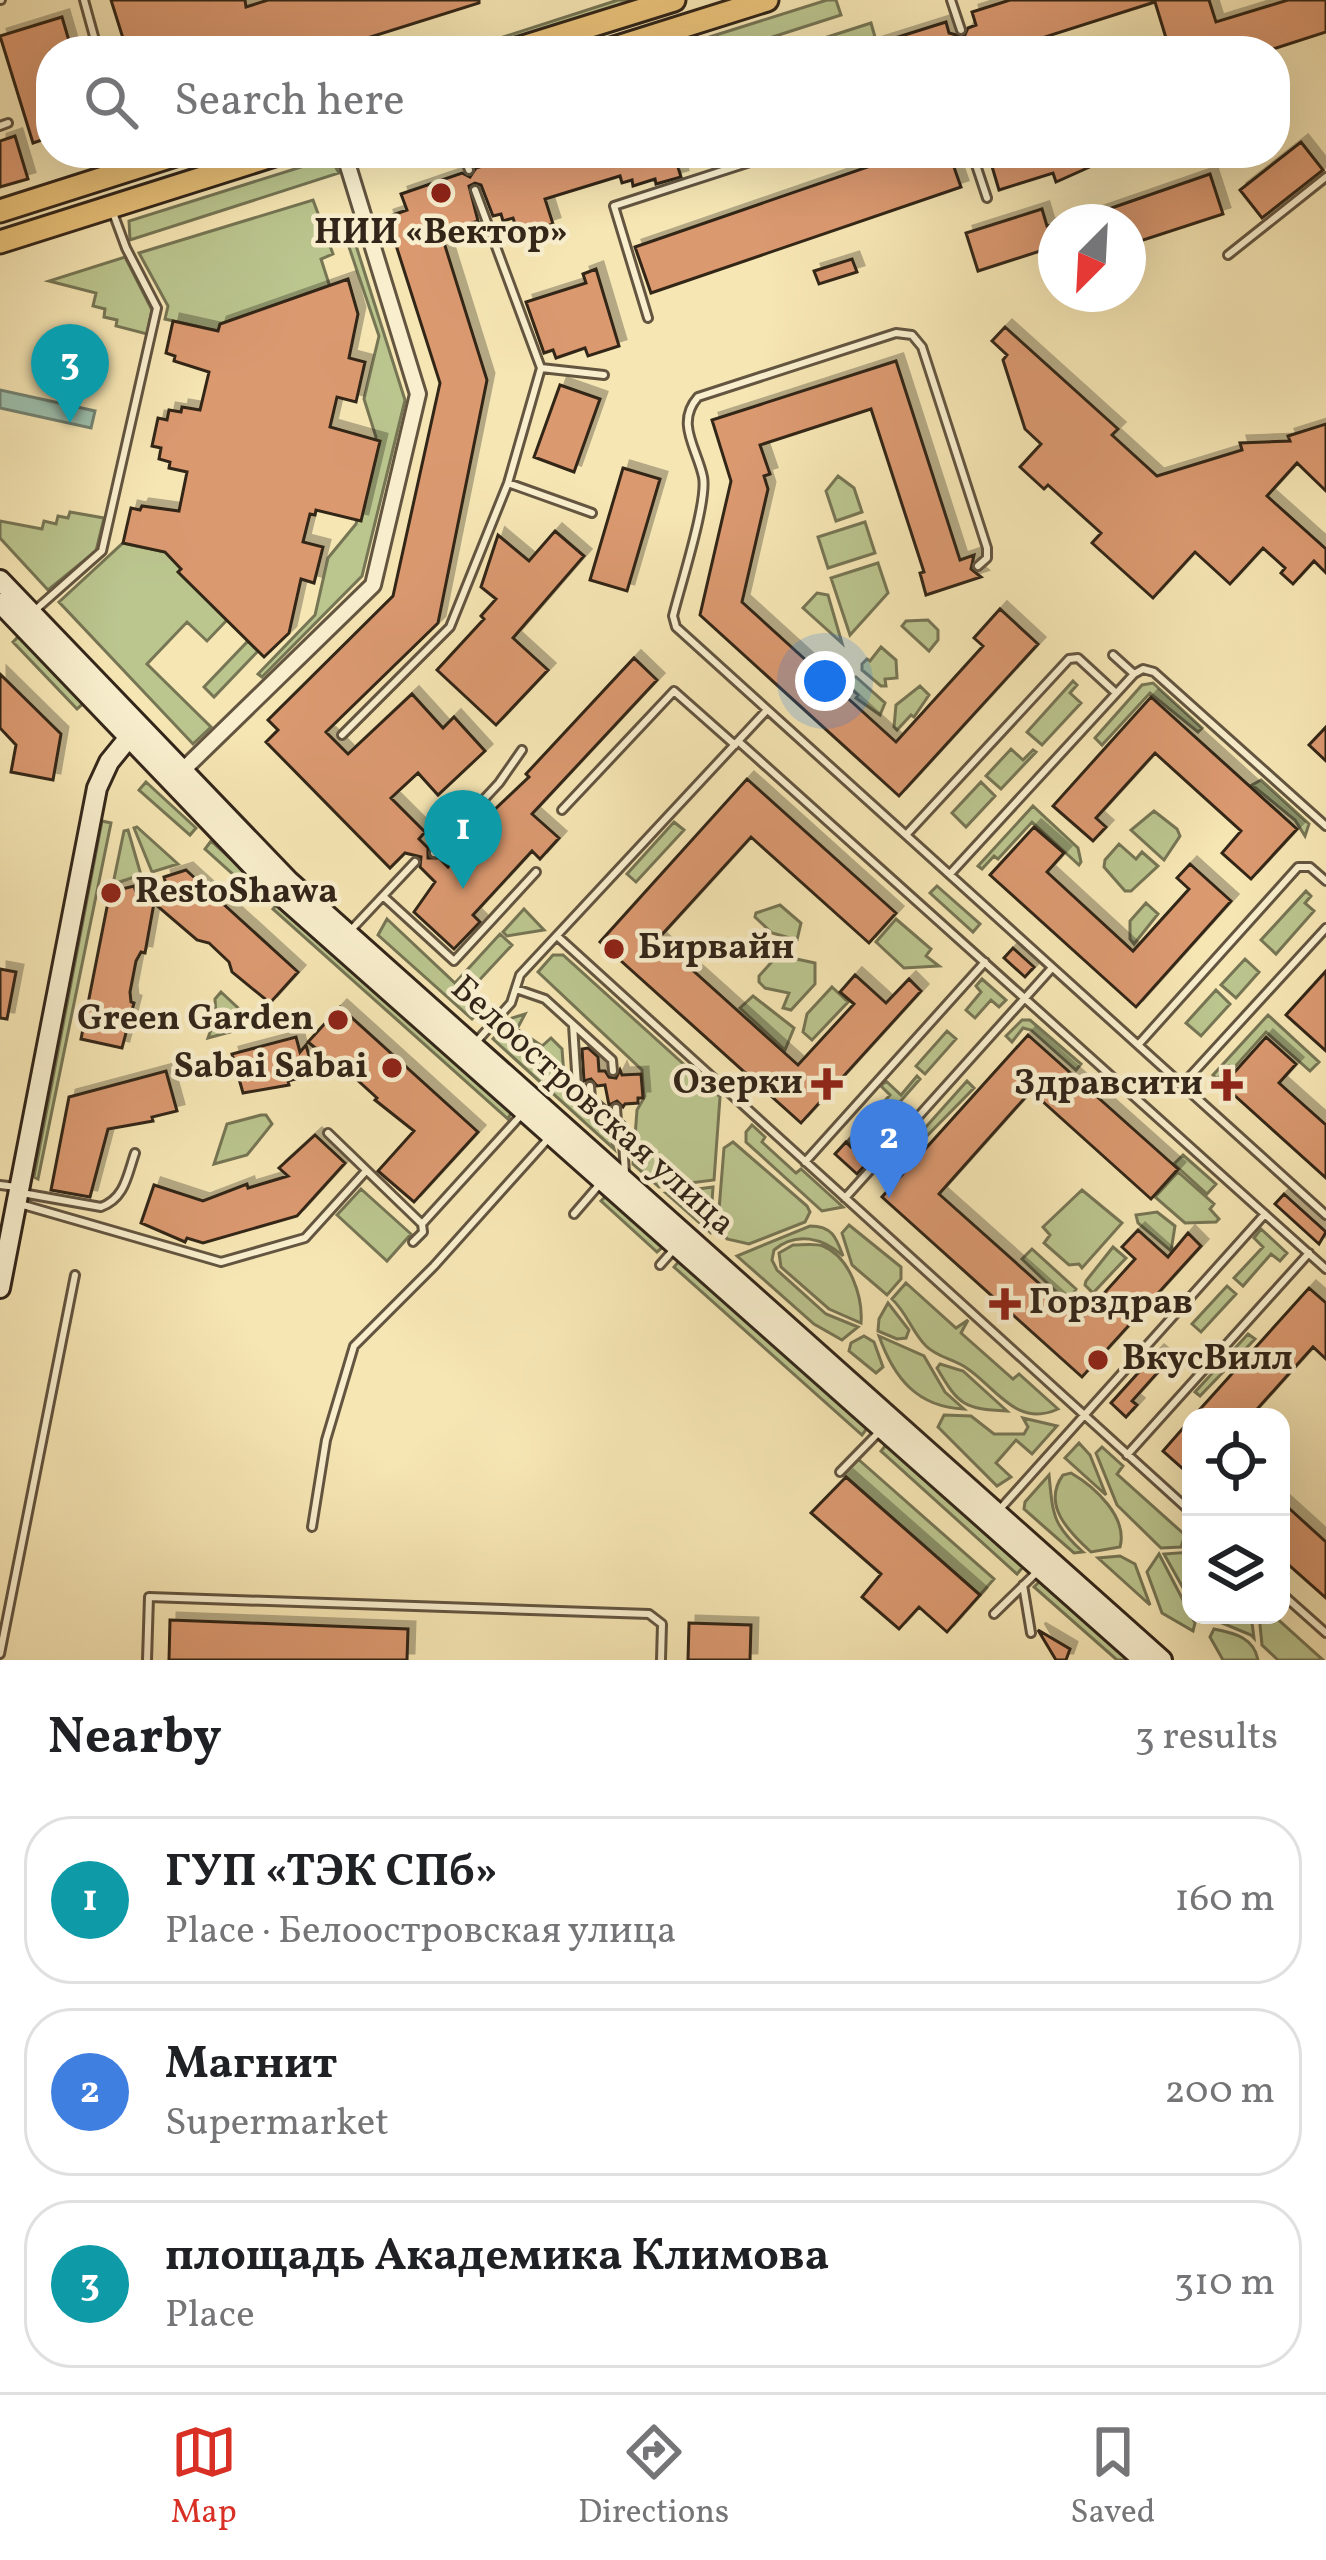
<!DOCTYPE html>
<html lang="en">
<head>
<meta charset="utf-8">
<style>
  :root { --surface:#fff; --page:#f6f6f6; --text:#202124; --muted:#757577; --line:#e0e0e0; --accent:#d93025 }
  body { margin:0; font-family:Vollkorn,serif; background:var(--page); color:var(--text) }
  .controls { position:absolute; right:36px; bottom:36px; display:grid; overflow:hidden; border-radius:24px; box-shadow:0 12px 48px #0002 }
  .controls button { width:108px; height:108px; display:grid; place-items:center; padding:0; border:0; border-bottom:3px solid var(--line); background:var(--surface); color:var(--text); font:60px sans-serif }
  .compass { position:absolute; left:1038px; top:204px; width:108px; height:108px; border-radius:50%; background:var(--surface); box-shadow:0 12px 48px #0002; rotate:204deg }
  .you { position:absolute; left:825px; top:681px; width:42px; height:42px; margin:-30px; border:9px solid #fff; border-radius:50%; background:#1a73e8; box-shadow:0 0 0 18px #1a73e833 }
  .badge { display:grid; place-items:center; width:78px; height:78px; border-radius:50%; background:var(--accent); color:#fff; font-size:39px; font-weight:700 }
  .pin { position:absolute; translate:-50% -99px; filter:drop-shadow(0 3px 6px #0008) }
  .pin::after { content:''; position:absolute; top:63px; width:42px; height:36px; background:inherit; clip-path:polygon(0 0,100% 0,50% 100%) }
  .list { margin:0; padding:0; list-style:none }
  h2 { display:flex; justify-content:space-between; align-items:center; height:156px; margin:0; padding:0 48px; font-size:51px }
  h2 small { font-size:39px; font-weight:400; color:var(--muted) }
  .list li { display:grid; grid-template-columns:78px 1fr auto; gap:36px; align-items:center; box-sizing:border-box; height:168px; margin:0 24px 24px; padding:0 24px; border:3px solid var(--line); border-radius:48px }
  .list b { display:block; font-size:45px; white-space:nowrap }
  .list p { margin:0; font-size:39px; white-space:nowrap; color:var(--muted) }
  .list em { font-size:39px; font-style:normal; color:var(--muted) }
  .icon { flex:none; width:66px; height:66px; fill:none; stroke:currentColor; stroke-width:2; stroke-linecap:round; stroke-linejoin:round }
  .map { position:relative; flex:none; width:1326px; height:1660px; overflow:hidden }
  .search { position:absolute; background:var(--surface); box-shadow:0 12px 48px #0002; left:36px; right:36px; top:36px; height:132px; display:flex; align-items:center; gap:30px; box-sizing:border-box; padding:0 42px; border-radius:48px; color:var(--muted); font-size:45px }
  .sheet { height:732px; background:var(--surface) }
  nav { display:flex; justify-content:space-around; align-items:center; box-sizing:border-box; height:168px; border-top:3px solid var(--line); background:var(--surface); font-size:33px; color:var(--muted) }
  nav a { display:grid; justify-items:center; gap:6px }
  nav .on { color:var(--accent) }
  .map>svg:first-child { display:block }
</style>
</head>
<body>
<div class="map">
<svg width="1326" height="1660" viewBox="0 0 1326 1660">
  <defs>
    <filter id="shadow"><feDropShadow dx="7" dy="-7" stdDeviation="0" flood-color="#0004"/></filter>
  </defs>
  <rect width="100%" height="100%" fill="#f6e6b4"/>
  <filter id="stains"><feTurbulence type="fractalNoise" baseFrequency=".00167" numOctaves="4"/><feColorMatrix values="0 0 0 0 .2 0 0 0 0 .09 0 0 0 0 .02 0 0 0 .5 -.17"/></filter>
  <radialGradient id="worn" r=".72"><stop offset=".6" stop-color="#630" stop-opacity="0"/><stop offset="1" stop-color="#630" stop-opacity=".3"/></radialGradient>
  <!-- green -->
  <path fill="#bbc58e" stroke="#767554" stroke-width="3" d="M618,0H642L483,51H460Z
    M827,0H836L841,15L729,51H665Z
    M871,23L875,37L831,51H784Z
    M320,161L335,166L339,173L130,240L129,221Z
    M313,200L333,254L321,259L330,287L218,331L165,319L168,306L139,253Z
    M353,236L405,400L362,576L262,677L258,674L315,615L328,558L356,524L376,437L364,399L379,336L346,238Z
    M125,257L152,310L147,334L116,326L117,320L104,317L105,309L93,306L96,293L49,281Z
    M838,476L854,488L862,512L836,521L826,491Z
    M70,512L104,518L96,551L48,590L0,538V521L42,529L44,521L56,524L58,516L68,518Z
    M865,522L875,553L828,568L818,537Z
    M123,543L170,553L227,620L207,641L187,622L147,664L211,727L193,744L59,602Z
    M878,563L888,593L850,635L831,578Z
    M817,593L828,595L842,643L803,608Z
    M928,620L938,630V640L929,651L902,626L906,621Z
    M20,635L84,703L77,709L13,642Z
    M248,641L258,651L214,697L204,687Z
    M881,647L896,660L897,678L885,679L886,686H881L862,670V664L867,659L870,661Z
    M851,677H856L885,703L880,715L856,698L858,695L845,683Z
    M1073,681L1077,685L1070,693L1081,703L1042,745L1027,732Z
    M1153,683L1202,728L1198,732L1150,693L1102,745L1095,738L1142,685Z
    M920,686L929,695L914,717L911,715L897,730L894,727L896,705Z
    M1011,749L1023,760L1033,750L1036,752L1001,789L986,776Z
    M1261,780L1309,824L1305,836L1295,820L1252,785Z
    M146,782L196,828L190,835L139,790Z
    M981,782L995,796L966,827L952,813Z
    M1033,806L1078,848L1081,862L1079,865L1032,822L998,859L994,856L982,869L978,866Z
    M1154,811L1177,829L1180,836L1164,860L1131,830Z
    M102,821L111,823L38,1179L34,1177Z
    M674,822L684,830L636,882L627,874Z
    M137,827L178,864L152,872L134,828Z
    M128,830L141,875L113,884L124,831Z
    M211,841L263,888L256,895L205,849Z
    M1119,844L1136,859L1142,852L1158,866L1131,891H1125L1104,867L1105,860Z
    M937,886L980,924L973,932L930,893Z
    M1306,891L1311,896L1305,903L1314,911L1276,954L1261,940Z
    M279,902L513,1109L508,1119L273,909Z
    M1146,903L1158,914L1134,944L1130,939V921Z
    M780,905L801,923L797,940L772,933L755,917L756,913Z
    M524,909L544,930L507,936L503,932Z
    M387,919L455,983L500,934L512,945L472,988L487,1003L472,1019L378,935Z
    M896,919L931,949L926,956L939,966L904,968L876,942Z
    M553,955H563L720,1097L714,1180L659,1187L633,1164L637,1110L644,1098L642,1070L538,972Z
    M778,955L815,963V984L791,1010L783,1008L789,993L765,988L759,982V976Z
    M1245,959L1259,972L1236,998L1221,985Z
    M982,979L1006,1000L999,1007L991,1000L975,1018L966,1010L981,992L976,986Z
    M832,987L848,1002L812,1040L803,1032L807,1014Z
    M1216,990L1230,1004L1201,1036L1186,1023Z
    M221,992L250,1019L248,1027L208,1038L216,1016L215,999Z
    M753,996L794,1028L785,1050L740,1008Z
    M525,1014L517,1029L542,1046L551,1038L562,1049L565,1089L607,1126L614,1149L493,1039L512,1018Z
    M1268,1015L1319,1062L1310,1071L1266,1032L1233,1069L1229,1066L1217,1079L1213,1075Z
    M1022,1020H1030L1081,1064L1076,1070L1031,1030L1023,1028L1012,1042L1006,1036Z
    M947,1031L956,1039L925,1074L916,1066Z
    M917,1076L920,1079L892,1111L886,1106L852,1145L848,1141L890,1095L881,1086L886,1081L901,1095Z
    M967,1081L974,1088L921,1142L916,1138Z
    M261,1115H266L272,1124L247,1155L214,1164L227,1124Z
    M752,1125L765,1137L762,1142L796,1173L801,1169L843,1207L822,1211L746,1142V1132Z
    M733,1142L807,1206L810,1212L805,1222L749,1244L727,1239L718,1222L724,1148Z
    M1183,1155L1216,1184L1207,1194L1174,1164Z
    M1178,1172L1214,1204L1210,1209L1219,1219L1216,1222L1185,1223L1155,1197Z
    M713,1187L710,1232L666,1193Z
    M361,1189L411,1234L387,1261L337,1215Z
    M1082,1190L1122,1223L1082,1268L1079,1264L1069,1265L1044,1243L1050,1235L1043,1227Z
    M608,1194L665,1245L657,1252L601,1201Z
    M1157,1212L1175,1226L1171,1251L1138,1223L1136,1215Z
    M849,1225L901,1267V1279L887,1295L852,1265L842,1233Z
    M810,1226C832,1226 836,1237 843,1256C824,1238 796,1231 774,1250L772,1260L777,1270L826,1314L858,1327L842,1340L814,1324L737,1256Z
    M1261,1229L1287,1253L1280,1261L1271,1254L1243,1286L1234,1278L1263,1247L1254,1238Z
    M793,1245C802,1245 815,1243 823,1246C850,1257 863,1297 861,1323L829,1309L781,1267L779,1253Z
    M1113,1247L1126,1258L1093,1293L1085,1285L1086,1281Z
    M1032,1249L1076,1289L1068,1303L1022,1259Z
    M681,1259L868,1427L862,1435L674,1267Z
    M906,1283L956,1328L968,1320L961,1333L1013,1379L1019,1374L1058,1409C1017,1428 997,1389 968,1369C955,1359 938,1358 926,1346C912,1332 907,1313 892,1299Z
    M1227,1286L1236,1294L1201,1332L1192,1324Z
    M888,1303L909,1330L906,1338L897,1339L878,1331L879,1319Z
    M1248,1334L1255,1339L1200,1396L1195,1392Z
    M864,1336L874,1342L883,1367L876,1373L849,1351L851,1343Z
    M879,1336L924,1356L945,1392L964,1409C917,1407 894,1378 879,1336Z
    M940,1364L963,1371L1007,1411C965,1409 959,1406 937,1368Z
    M944,1415L971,1416L994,1434H1024L1028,1427L1023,1418L1057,1426L1032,1454L1016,1440L996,1463L1011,1477L997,1486L938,1427Z
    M1079,1443L1090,1455L1106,1495L1065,1458Z
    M886,1445L1023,1567L1017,1574L881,1451Z
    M1102,1447L1123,1466L1117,1474L1185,1535L1181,1547L1161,1548L1117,1505L1096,1453Z
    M858,1459L994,1579L980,1595L844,1475Z
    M1071,1473C1095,1487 1128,1517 1120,1547L1091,1552C1070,1533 1041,1505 1063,1475Z
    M1049,1475C1053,1516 1053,1525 1083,1552L1074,1553L1024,1509L1025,1502Z
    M1191,1552V1602L1164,1554Z
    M1159,1554L1195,1623L1193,1631L1162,1613L1147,1572Z
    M1120,1556L1135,1564L1150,1605L1098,1558Z
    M1040,1581L1130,1660H1117L1034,1587Z
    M1203,1615H1251L1254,1638L1251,1635Z
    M1259,1615H1273L1323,1660H1278L1262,1645Z
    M1214,1629C1235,1633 1254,1638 1258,1660H1223L1210,1637Z"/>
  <!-- water -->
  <path fill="#9dc0ae" stroke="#728272" stroke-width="3" d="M0,390L95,411L91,428L0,408Z"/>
  <!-- building -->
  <path fill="#db996f" stroke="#322519" stroke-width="3" filter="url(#shadow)" d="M111,0H245L246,7L268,0H479V3L326,51H127Z
    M1010,0H1209L1216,22L1288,0H1326V32L1267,51H1170L1155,2L1001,51H985L982,43L974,46L967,41L956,51H864L863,48L946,22L949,33L964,37L968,28L976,25L972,12Z
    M62,17L72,51H51V137L33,143L0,36Z
    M15,136L28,179L0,187V141Z
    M1301,142L1323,170L1262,218L1240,190Z
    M524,153H685L689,164L678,167L681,177L656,184L655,179L633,186L632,180L622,183L620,176L545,199L553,224L519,235L513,218L503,221L501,214L493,216L481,185L475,183L469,186L478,221L441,233L487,380L438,623L326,732L348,754L412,694L443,728L454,717L485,751L438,795L418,773L391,798L425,832L419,839L428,848V858H439L448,867L493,817L490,814L529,777L526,774L634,658L657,680L532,814L559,838L540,859L532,851L473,915L480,922L454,949L414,912L435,882L420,867L421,857L405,853L390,868L266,742L278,730L268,720L393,596L440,383L387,217L407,210L401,194L462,173L470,177L476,168Z
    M908,153H949L961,187L651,293L635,247Z
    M988,153H1121L1056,182L1053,173L999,190Z
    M1210,174L1223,214L1128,245V222H1071Z
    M1042,209L1047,226L1056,224V246L978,271L966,233Z
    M852,259L857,272L819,284L814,271Z
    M596,269L619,346L588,356L585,348L556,358L553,350L544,353L526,302L586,283L583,274Z
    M348,279L358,314L349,358L365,362L356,402L337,397L330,427L380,441L361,521L316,510L315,515L310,514L303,542L323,547L314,583L301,579L289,633L264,657L178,572L181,569L165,552L123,543L131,508L140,510L142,506L179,511L187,472L169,468L170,462L159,459L161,448L152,446L158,418L167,420L169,410L181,412L182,407L200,410L209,372L174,361L175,356L166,353L173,321L218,331L220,324Z
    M1005,327L1118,429L1112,435L1157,476L1242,450L1240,443L1290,441L1288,436L1326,424V491L1297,463L1267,496L1326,549V573L1314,561L1293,584L1281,573L1285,568L1263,548L1230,584L1195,552L1153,598L1092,543L1101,533L1048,485L1044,489L1020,467L1041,444L1025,429L1003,360L1007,355L992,341Z
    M896,361L960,560L974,555L971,569L981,577L926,595L920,573L924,572L871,409L760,445L770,474L764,476L768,489L742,602L896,742L983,646L974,638L1000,609L1038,644L899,796L700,615L731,481L712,420Z
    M560,385L600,399L574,472L534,457Z
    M623,468L660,479L627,591L590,580Z
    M555,531L584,556L513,638L548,670L496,725L437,670L484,619L481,616L496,599L481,587L498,535L529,561Z
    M0,674L61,734L53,780L11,772L16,745L0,728Z
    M1151,697L1297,829L1251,879L1222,853L1241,831L1155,753L1096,818L1106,827L1093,841L1053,806Z
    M1326,727V761L1309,745Z
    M747,779L896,913L869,943L751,837L658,939L798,1065L854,1004L840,992L855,975L886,1003L909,979L921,991L801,1123L600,942Z
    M1034,827L1064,853L1047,872L1133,951L1189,889L1177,878L1190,864L1231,901L1136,1007L990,875Z
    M186,870L298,972L270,1003L232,972L229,962L209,943L197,940L154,903L145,953L141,952L136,961L130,992L131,1002L134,1003L122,1048L81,1039L110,892L134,886L140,904L166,897L169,895L164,877Z
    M1013,948L1034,967L1025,977L1004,958Z
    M0,969L16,972L7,1019L0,1018Z
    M1326,971V1051L1286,1015Z
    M340,1007L478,1132L414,1202L378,1171L414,1131L375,1100L377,1098L343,1067L341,1069L308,1042Z
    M1028,1035L1178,1169L1151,1199L1031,1091L939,1194L1080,1320L1135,1259L1122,1247L1138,1230L1168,1257L1188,1233L1201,1246L1082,1377L882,1197Z
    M296,1037L300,1052L306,1045L314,1074L288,1081L289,1085L243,1093L232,1054Z
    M1266,1037L1296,1064L1279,1083L1326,1125V1178L1223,1085Z
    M588,1048L598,1057L599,1071H605L609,1077L616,1078L620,1070L622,1075L641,1074L643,1098H638V1103L625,1104L623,1107L617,1101L609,1105L605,1085L597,1086L591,1079L584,1081L582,1049Z
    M166,1071L177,1111L152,1117L153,1121L108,1129L90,1197L51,1190L69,1097Z
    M886,1108L903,1123L857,1174L835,1154L846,1142L851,1147Z
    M315,1135L345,1163L297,1216L203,1243L187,1238L185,1242L141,1223L154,1185L203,1201L247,1184L248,1188L288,1176L279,1168Z
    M1284,1194L1326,1232L1319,1244L1275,1204Z
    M1309,1288L1326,1303V1359L1313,1347L1250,1417H1193Z
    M1157,1352L1168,1361L1132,1401L1137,1405L1126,1417L1111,1403Z
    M1191,1419V1476L1163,1451Z
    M846,1477L980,1595L947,1632L919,1607L899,1629L862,1597L881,1574L811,1513Z
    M1281,1501L1326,1542V1598L1281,1558Z
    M170,1620L408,1629L407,1660H169Z
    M689,1623L751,1625L750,1660H688Z
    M1038,1630L1070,1649L1066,1660H1056Z"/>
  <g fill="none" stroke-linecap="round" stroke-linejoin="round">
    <!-- lane casing -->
    <g stroke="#635540" stroke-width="12">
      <path id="lane" d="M0,0H1
        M84,0L98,51
        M951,0L961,30
        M967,48L968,51
        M1074,51L1089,46
        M0,126L8,123
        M122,153L127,167
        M463,153L469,170
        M972,153L987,198
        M1228,255L1326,177
        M648,318L614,206L778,153
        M541,368L604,375
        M508,483L592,513
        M978,566L987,558V548L922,347L912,335L896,333L698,397C675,423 697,448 703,477C708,501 680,587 673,616L676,627L1326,1215
        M33,612L102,551L157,308L126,248L112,210
        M1113,655L1134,674
        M342,735L450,627L508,483L541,368L475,190
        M738,741L1326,1269
        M562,810L674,691L735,745
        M906,835L1069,659L1078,658L1116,693
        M434,853L499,783L522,750
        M950,874L1134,674L1143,669L1154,672L1326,826
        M383,896L454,961L536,872
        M350,931L415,862
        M557,936L1191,1512
        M516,989L545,999L612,1060L613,1071
        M573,1025L577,1086L591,1099
        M477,1041L511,1003L520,975L767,710
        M1138,1045L1298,867H1310L1326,881
        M1182,1085L1326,928
        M590,1086L591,1099L622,1126L625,1173
        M616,1108L617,1122
        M328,1133L422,1224L423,1232L413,1242
        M805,1162L985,962
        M0,1185L16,1187
        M22,1193L101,1207C125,1198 127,1176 135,1153
        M845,1198L1051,969
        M20,1204L221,1262L305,1238L365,1172
        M574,1214L599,1185
        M422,1224L523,1113
        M660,1265L676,1247
        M1127,1455L1309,1253
        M840,1472L881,1430
        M1000,1509L1265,1214
        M312,1527L326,1440L354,1346L434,1266L548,1139
        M1023,1585L1031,1633
        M1281,1593L1326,1633
        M994,1614L1039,1570
        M0,1654L75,1275
        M147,1660L149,1597L649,1614L662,1624L661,1660"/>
    </g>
    <!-- street casing -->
    <g stroke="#635540" stroke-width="20">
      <path id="street" d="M181,772L373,585L418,394L344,153"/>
    </g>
    <!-- secondary casing -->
    <g stroke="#322519" stroke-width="24">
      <path id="secondary" d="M0,580L289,881L1162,1660
        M0,603L278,893L1143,1660
        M0,1288L97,788L109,762L135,730"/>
    </g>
    <!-- primary casing -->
    <g stroke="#322519" stroke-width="27">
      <path id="primary" d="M510,51L674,0
        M605,51L767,0
        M0,211L182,153
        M0,242L281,153"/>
    </g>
    <!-- lane -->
    <use href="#lane" stroke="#f9efce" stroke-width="6"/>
    <!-- street -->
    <use href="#street" stroke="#f9efce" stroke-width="14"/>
    <!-- secondary -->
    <use href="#secondary" stroke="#f9efce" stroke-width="18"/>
    <!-- primary -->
    <use href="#primary" stroke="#ebc37a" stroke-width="21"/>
  </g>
  <!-- markers -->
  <g fill="#8f2418" stroke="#f9efce" stroke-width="4.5">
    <circle cx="441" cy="193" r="12"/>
    <circle cx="111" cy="893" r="12"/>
    <circle cx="614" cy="949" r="12"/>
    <circle cx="338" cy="1020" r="12"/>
    <circle cx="392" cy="1068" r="12"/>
    <path d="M821 1066h12v12h12v12h-12v12h-12v-12h-12v-12h12z"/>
    <path d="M1221 1067h12v12h12v12h-12v12h-12v-12h-12v-12h12z"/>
    <path d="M999 1286h12v12h12v12h-12v12h-12v-12h-12v-12h12z"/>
    <circle cx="1098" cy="1360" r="12"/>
  </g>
  <g text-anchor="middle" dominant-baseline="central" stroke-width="9" stroke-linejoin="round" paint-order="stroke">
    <!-- poi labels -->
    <g font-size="36" font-weight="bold" fill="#322519" stroke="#f9efce" text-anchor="start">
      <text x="441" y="234" text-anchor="middle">НИИ «Вектор»</text>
      <text x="135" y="893">RestoShawa</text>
      <text x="638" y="949">Бирвайн</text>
      <text x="314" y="1020" text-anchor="end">Green Garden</text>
      <text x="368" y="1068" text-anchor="end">Sabai Sabai</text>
      <text x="803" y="1084" text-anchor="end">Озерки</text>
      <text x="1203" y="1085" text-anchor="end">Здравсити</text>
      <text x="1029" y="1304">Горздрав</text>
      <text x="1122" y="1360">ВкусВилл</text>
    </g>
    <!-- street labels -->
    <g font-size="36" fill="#322519" stroke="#f9efce">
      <text transform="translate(592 1107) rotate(42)">Белоостровская улица</text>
    </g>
  </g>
  <rect width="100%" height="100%" filter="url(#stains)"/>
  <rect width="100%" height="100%" fill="url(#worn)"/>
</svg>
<div class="controls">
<button><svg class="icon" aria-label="locate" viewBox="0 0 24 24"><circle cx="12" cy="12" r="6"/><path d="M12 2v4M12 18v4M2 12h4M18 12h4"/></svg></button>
<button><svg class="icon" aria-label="layers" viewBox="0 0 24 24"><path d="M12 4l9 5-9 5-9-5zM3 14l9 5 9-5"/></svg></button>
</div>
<svg class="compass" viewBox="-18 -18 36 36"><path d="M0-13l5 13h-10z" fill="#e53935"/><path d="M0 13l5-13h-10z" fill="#757577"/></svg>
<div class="you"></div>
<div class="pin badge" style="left:463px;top:889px;background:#0f9aa8">1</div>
<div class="pin badge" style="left:889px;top:1198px;background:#3f7fe0">2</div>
<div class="pin badge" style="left:70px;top:423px;background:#0f9aa8">3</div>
<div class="search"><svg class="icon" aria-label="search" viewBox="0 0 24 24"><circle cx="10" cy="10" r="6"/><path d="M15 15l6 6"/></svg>Search here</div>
</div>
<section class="sheet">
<h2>Nearby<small>3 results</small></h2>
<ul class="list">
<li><span class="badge" style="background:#0f9aa8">1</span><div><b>ГУП «ТЭК СПб»</b><p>Place · Белоостровская улица</p></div><em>160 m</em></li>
<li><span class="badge" style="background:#3f7fe0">2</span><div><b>Магнит</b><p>Supermarket</p></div><em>200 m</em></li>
<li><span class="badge" style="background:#0f9aa8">3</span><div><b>площадь Академика Климова</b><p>Place</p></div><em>310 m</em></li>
</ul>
</section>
<nav>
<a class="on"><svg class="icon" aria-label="map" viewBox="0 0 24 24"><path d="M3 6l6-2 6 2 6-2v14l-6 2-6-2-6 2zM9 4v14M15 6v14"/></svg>Map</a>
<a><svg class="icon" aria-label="directions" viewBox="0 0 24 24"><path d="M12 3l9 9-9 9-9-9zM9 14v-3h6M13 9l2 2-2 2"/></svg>Directions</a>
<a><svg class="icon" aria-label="saved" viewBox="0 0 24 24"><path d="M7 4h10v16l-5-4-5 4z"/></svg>Saved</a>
</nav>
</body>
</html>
